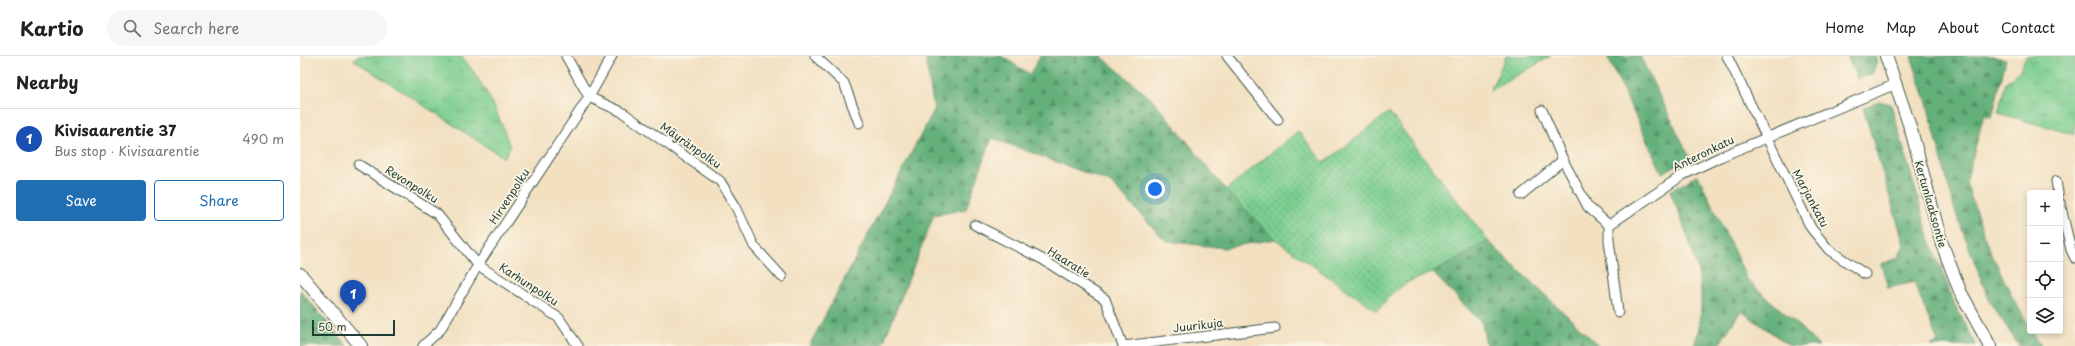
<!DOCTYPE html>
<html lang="en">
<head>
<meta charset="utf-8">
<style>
  :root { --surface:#fff; --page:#f6f6f6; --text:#222; --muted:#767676; --line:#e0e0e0; --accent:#1f6fb2 }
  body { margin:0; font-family:"Playpen Sans",sans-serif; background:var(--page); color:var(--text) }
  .controls { position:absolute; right:12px; bottom:12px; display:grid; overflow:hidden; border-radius:4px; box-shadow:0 2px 6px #0003 }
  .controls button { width:36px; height:36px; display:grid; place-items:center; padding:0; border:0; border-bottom:1px solid var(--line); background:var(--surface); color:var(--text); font:20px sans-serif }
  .scale { position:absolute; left:12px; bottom:10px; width:83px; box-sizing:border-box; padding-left:4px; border:2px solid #1f3d34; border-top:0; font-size:11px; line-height:14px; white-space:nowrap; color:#1f3d34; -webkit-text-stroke:3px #fcf5e5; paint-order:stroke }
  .you { position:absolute; left:855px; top:133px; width:14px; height:14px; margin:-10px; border:3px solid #fff; border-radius:50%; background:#1a73e8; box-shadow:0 0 0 6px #1a73e833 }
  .badge { display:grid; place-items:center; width:26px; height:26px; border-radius:50%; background:var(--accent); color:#fff; font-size:13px; font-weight:700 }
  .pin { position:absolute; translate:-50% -33px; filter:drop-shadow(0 1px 2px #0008) }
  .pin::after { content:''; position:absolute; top:21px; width:14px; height:12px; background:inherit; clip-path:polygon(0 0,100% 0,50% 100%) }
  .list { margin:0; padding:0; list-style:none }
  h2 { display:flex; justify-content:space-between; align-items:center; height:52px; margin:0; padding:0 16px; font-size:17px }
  h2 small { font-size:13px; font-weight:400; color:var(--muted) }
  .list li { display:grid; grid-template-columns:26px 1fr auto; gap:12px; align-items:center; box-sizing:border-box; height:60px; padding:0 16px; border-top:1px solid var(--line) }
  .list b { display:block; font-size:15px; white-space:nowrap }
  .list p { margin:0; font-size:13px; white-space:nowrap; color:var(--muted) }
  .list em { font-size:13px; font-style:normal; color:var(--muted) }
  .actions { display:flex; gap:8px; padding:12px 16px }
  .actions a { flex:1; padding:9px 0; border:1px solid var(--accent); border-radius:4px; text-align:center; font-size:14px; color:var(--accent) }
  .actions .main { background:var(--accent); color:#fff }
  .icon { flex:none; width:22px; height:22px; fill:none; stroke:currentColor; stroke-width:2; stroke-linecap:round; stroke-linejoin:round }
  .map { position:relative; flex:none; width:1775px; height:290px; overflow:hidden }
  header { display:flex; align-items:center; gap:24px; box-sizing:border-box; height:56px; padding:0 20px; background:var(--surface); border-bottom:1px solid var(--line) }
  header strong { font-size:19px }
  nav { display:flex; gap:22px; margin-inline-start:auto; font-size:14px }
  .search { width:280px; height:36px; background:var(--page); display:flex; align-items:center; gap:10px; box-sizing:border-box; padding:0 14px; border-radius:22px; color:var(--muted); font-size:15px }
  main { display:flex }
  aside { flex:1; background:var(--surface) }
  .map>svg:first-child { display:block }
</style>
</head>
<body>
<header>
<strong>Kartio</strong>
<div class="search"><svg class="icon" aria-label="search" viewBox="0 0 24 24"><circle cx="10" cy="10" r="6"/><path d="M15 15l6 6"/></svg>Search here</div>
<nav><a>Home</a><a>Map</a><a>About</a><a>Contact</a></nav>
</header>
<main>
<aside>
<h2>Nearby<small></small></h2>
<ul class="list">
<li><span class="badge" style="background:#1a4fb4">1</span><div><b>Kivisaarentie 37</b><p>Bus stop · Kivisaarentie</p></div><em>490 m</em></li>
</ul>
<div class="actions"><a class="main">Save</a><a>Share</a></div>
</aside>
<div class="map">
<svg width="1775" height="290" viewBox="0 0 1775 290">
  <defs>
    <pattern id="grass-dots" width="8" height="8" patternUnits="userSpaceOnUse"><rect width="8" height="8" fill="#7acd90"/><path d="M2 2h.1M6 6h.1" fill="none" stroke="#63a876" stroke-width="1.8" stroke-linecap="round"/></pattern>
    <pattern id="forest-firs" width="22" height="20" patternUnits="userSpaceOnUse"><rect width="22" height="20" fill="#63b07a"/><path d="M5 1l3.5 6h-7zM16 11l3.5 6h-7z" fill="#519065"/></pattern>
    <pattern id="park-tufts" width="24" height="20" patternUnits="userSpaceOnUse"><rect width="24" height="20" fill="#7acd90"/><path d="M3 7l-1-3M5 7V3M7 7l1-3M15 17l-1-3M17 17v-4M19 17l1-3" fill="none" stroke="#63a876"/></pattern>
  </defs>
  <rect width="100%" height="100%" fill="#fcf5e5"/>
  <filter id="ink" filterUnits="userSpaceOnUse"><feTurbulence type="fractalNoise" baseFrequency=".025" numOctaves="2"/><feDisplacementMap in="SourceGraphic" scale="8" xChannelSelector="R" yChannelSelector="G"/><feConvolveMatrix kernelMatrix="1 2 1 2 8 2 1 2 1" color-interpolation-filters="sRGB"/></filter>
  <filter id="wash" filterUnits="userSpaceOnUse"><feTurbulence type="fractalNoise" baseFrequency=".012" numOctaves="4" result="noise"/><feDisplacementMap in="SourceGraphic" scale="16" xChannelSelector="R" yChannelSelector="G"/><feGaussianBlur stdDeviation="0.9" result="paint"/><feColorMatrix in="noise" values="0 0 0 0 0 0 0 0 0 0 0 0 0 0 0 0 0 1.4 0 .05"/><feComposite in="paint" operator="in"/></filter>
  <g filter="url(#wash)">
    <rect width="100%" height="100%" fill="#f2e0c1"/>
    <!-- grass -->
    <path fill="url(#grass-dots)" stroke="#4c8562" d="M1206,0H1251L1190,35Z
      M1089,56L1188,185L1133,217L1110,225L1093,236L1077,255L975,183L926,134L998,75L1024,107Z"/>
    <!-- forest -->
    <path fill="url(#forest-firs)" stroke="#417657" d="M625,0H701L730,18L740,0H801L856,47L926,134L975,183L924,192L866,185L810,126L692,82L666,153L634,159L582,290H509L634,54Z
      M1307,0H1340L1390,102L1362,117Z
      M1547,0H1575L1577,7L1572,18L1557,23Z
      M1611,0H1692L1706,4L1692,61L1684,59L1666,126L1687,188L1713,242L1730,271V275H1732L1741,290H1719L1689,244L1655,155L1626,44Z
      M1579,45L1591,48L1629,181L1655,249L1677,290H1630L1638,286L1614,226L1588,232L1581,208L1598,202L1604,188L1563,52Z
      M1398,119L1448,225L1495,266L1519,290H1490L1441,255L1418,290H1394C1413,234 1390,187 1370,135Z
      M1188,185L1299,290H1186L1182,267L1133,217Z
      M0,234L47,290H0Z"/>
    <!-- park -->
    <path fill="url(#park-tufts)" stroke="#4c8562" d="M57,0H161C185,28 198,56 210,91L204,102L54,4Z
      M1726,0H1775V79L1698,57L1706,26L1720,14Z"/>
  </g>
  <g filter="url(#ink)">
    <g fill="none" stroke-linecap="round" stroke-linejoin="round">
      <!-- minor casing -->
      <g stroke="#3f5549" stroke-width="11">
        <path id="minor" d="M266,0L289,41L322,56L420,125L436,151L454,190L482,221
          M515,0L544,27L559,67
          M927,0L978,64
          M1427,0L1511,172L1529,194L1565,218
          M1242,54L1263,104
          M59,109L137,158L178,209L259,262L278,290
          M1756,125L1758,137
          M1221,139L1263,104L1288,151L1309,169
          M1760,147L1771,194L1775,202
          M675,169L742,203L805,243L823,290
          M1318,256L1309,184V169L1383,119L1420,101L1596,28
          M123,290L140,274L178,209L289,41L312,0
          M823,290L975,272"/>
      </g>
      <!-- tertiary casing -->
      <g stroke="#3f5549" stroke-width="14">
        <path id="tertiary" d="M1586,0L1611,74L1642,188L1660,235L1690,290
          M0,218L61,290"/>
      </g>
      <!-- minor -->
      <use href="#minor" stroke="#fff" stroke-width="9"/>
      <!-- tertiary -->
      <use href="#tertiary" stroke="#fff" stroke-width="12"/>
    </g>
  </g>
  <g text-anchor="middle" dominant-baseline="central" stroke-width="3.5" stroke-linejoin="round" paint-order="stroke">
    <!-- street labels -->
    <g font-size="11" fill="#1f3d34" stroke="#fcf5e5">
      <text transform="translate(391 89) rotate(35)">Mäyränpolku</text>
      <text transform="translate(1403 97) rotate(-26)">Anteronkatu</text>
      <text transform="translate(112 128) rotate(32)">Revonpolku</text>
      <text transform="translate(209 140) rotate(-57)">Hirvenpolku</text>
      <text transform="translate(1511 142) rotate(62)">Marjankatu</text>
      <text transform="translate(1631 148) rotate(74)">Kertunlaaksontie</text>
      <text transform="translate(769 206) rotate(32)">Haaratie</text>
      <text transform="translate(229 228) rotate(33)">Karhunpolku</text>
      <text transform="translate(898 269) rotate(-7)">Juurikuja</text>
    </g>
  </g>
</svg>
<div class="controls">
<button>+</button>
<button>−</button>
<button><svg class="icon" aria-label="locate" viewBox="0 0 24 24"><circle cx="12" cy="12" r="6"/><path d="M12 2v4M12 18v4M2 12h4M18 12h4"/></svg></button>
<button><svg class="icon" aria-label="layers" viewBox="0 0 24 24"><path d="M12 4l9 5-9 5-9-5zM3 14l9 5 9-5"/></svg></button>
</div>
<div class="scale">50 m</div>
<div class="you"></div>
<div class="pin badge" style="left:53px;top:257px;background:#1a4fb4">1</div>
</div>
</main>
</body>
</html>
